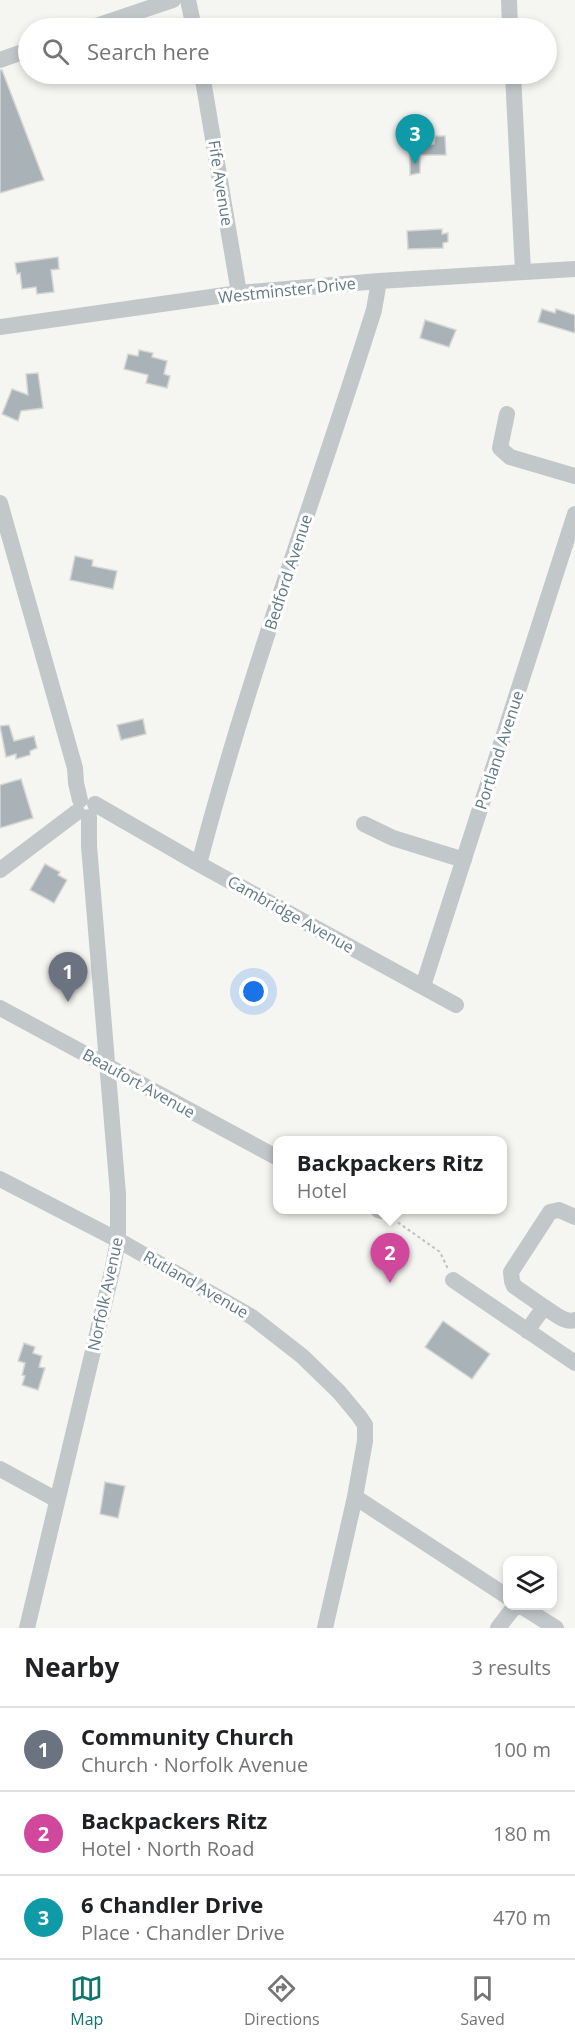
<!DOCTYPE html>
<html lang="en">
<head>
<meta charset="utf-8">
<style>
  :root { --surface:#fff; --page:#f6f6f6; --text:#202124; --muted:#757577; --line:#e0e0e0; --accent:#0f766e }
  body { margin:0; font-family:"Open Sans",sans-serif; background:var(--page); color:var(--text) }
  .controls { position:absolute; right:18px; bottom:18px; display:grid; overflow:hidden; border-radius:12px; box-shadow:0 3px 9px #0003 }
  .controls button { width:54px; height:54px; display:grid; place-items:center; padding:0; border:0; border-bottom:2px solid var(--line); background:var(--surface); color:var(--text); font:30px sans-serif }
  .you { position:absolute; left:254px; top:992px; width:21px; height:21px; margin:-15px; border:4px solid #fff; border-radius:50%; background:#1a73e8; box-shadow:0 0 0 9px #1a73e833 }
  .badge { display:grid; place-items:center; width:39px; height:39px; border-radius:50%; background:var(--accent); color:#fff; font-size:20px; font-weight:700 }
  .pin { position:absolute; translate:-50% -50px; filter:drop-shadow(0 2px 3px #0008) }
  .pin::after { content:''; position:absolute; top:32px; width:21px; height:18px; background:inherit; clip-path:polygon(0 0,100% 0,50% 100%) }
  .popup { position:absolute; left:273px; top:1136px; width:234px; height:78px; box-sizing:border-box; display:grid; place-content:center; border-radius:12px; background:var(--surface); filter:drop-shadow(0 2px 4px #0005); font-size:20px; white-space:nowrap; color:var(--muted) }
  .popup b { font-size:22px; color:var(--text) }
  .popup::after { content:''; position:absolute; left:50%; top:100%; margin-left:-12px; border:12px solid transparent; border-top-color:var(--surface) }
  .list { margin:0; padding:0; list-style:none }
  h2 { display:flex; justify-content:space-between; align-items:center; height:78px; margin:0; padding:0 24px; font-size:26px }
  h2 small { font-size:20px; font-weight:400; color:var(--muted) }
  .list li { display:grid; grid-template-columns:39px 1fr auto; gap:18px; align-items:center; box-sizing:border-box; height:84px; padding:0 24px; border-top:2px solid var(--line) }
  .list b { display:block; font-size:22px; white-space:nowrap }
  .list p { margin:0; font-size:20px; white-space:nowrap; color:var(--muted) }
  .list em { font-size:20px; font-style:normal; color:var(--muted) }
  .icon { flex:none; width:33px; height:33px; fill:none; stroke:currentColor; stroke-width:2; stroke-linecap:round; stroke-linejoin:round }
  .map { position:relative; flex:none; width:575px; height:1628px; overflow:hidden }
  .search { position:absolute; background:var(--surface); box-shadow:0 3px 9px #0003; left:18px; right:18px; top:18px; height:66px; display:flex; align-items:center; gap:15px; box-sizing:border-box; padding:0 21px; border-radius:33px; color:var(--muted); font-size:22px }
  .sheet { height:330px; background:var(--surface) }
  nav { display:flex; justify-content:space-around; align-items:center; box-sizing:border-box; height:84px; border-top:2px solid var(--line); background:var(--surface); font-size:16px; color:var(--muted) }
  nav a { display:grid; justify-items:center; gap:3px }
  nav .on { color:var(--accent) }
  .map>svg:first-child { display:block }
</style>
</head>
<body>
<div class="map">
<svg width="575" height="1628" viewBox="0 0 575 1628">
  <rect width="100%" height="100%" fill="#f5f5f1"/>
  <!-- building -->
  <path fill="#a9b3b7" stroke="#d6d6d4" stroke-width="1.5" d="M0,70H2L44,180L0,193Z
    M435,136H445L446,155H420V173L410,175V147L434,144Z
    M442,229V234L448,233V242L443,243V248L408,249L407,231Z
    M58,257L59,269L51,270L54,292L37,294L36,287L22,289L20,273L17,274L15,263Z
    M542,309L555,313L556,309L575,315V333L538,322Z
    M425,320L456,330L449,347L420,338Z
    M139,350L153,353L152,357L167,361L164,374L170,376L167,388L146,383L148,375L124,369L128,354L138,356Z
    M38,373L43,408L21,411L18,421L2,414L12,389L28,395L26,374Z
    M75,556L93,560L92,566L117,571L113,589L70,580Z
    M143,719L146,734L121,740L117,725Z
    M9,725L14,741L34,736L37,748L30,751V755L16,759V754L6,757L0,726Z
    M21,779L33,818L0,828V785Z
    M45,864L60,872L58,875L67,880L54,903L30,890Z
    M443,1321L490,1354L472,1379L425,1347Z
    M24,1343L35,1347L33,1353L42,1356L39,1367L45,1368L38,1390L22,1385L25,1376L22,1375L25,1363L18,1361Z
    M105,1482L125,1486L118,1518L100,1514Z"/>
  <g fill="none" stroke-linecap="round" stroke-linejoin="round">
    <!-- path -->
    <path stroke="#bec0c2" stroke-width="2" stroke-dasharray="3 3" stroke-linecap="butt" d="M393,1219L440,1252L448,1269"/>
    <!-- minor -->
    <path stroke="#c2c7c9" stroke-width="16" d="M188,0L194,28
      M509,0L510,28
      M90,28L173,0
      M0,60L28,50
      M202,74L239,293
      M513,74L523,272
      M0,327L239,293L379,281L575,269
      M507,414L500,448L510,457L575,476
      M0,503L75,768L76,783L80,800
      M95,804L199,864L456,1005
      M364,824L393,838L464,860
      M199,864C248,676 316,495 374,310L379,281
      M0,870L77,812
      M423,986L575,514
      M0,1008L278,1158
      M0,1179L118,1240L252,1317L302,1356L339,1392L359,1416L365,1425V1441L355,1497L325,1628
      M378,1210L382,1211
      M453,1280L575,1363
      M544,1307C553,1312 565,1324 575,1320
      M527,1331L544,1307L514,1286L512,1281L511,1272L550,1212L559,1210L575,1217
      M0,1469L57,1500
      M355,1497L508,1597
      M521,1606L556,1628
      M27,1628L113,1267L118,1240V1194L89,846V817
      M498,1628L515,1606"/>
  </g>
  <g text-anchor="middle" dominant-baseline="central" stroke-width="6" stroke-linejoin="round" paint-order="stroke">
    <!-- street labels -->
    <g font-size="16" fill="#627884" stroke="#fff">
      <text transform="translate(221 183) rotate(81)">Fife Avenue</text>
      <text transform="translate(287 290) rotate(-6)">Westminster Drive</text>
      <text transform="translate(288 572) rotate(-72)">Bedford Avenue</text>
      <text transform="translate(499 750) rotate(-72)">Portland Avenue</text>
      <text transform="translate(291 914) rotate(29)">Cambridge Avenue</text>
      <text transform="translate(139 1083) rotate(29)">Beaufort Avenue</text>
      <text transform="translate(196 1284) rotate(30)">Rutland Avenue</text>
      <text transform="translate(105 1294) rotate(-78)">Norfolk Avenue</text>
    </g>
  </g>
</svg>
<div class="controls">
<button><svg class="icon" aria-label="layers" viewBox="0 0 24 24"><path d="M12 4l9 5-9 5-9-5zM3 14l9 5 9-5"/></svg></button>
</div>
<div class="you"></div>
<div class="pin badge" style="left:68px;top:1002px;background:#6b7280">1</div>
<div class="pin badge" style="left:390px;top:1283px;background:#d1479c">2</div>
<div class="popup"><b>Backpackers Ritz</b>Hotel</div>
<div class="pin badge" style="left:415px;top:164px;background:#0f9aa8">3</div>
<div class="search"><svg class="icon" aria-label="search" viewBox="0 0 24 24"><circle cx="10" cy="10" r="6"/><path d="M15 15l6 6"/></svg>Search here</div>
</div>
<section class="sheet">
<h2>Nearby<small>3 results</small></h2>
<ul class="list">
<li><span class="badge" style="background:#6b7280">1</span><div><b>Community Church</b><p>Church · Norfolk Avenue</p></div><em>100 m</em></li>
<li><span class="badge" style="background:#d1479c">2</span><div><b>Backpackers Ritz</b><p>Hotel · North Road</p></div><em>180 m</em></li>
<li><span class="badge" style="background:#0f9aa8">3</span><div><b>6 Chandler Drive</b><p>Place · Chandler Drive</p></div><em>470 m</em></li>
</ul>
</section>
<nav>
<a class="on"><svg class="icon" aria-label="map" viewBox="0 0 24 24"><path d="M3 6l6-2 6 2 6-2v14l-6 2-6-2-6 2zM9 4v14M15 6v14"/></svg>Map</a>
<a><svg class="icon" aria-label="directions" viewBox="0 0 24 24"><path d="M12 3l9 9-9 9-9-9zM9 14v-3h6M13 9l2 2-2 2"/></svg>Directions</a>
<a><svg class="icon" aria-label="saved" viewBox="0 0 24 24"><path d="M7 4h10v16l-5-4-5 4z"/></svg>Saved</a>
</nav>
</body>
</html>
